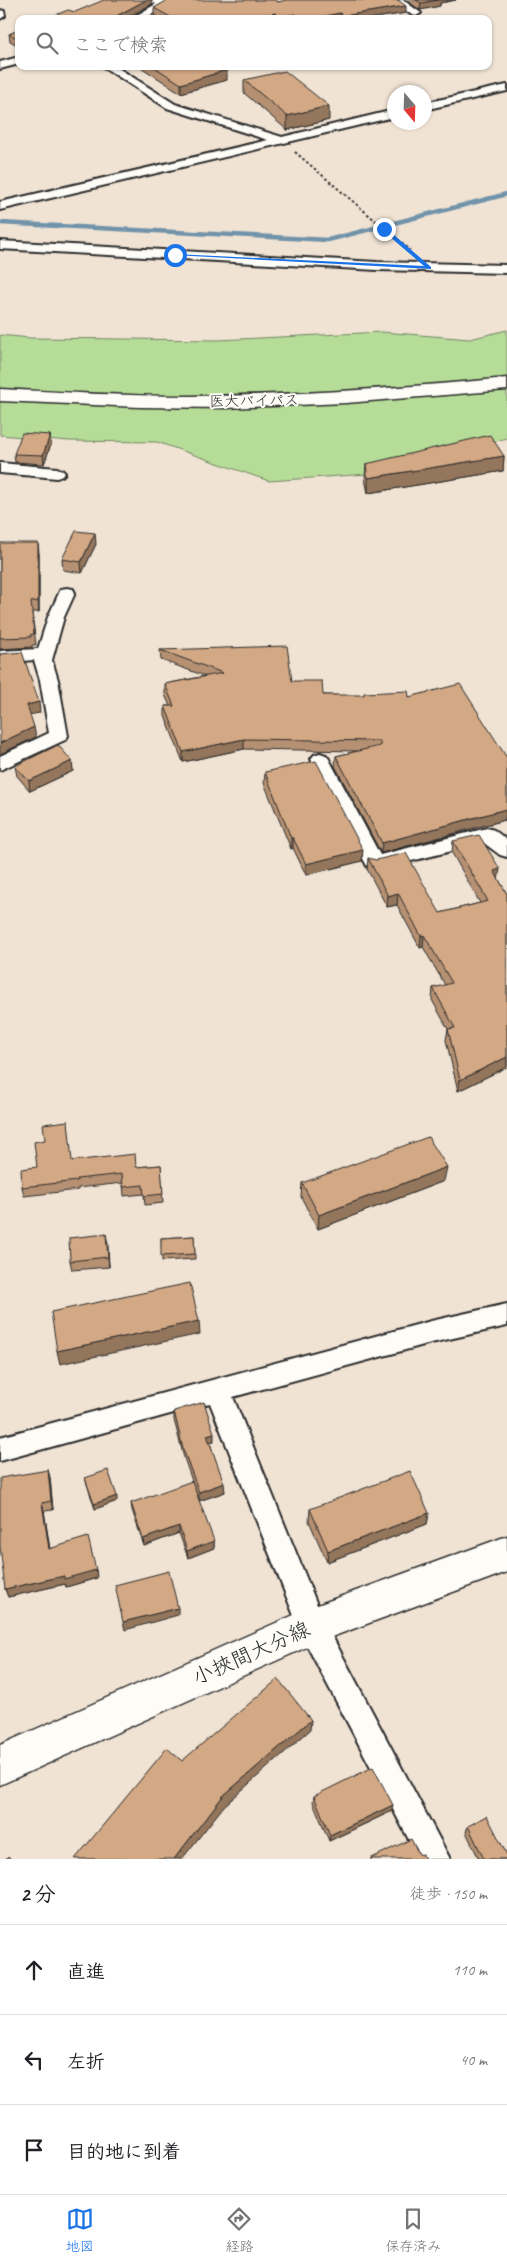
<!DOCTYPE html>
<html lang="ja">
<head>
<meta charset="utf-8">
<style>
  :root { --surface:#fff; --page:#f6f6f6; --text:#202124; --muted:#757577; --line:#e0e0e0; --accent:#1a73e8 }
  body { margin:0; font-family:Caveat,"Klee One",sans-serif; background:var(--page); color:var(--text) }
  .compass { position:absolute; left:387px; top:85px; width:45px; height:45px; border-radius:50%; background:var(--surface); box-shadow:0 1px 4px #0004; rotate:161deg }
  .stop { position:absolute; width:15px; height:15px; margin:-11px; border:4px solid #1a73e8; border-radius:50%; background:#fff }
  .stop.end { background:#1a73e8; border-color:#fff; box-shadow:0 1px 5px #0008 }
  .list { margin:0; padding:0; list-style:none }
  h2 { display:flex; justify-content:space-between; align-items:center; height:65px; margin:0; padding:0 20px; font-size:21px }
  h2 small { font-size:16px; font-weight:400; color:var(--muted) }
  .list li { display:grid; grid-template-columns:32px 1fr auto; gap:15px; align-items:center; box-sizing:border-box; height:90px; padding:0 20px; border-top:1px solid var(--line) }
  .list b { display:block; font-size:19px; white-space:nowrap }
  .list em { font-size:16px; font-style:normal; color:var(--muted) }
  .icon { flex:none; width:28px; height:28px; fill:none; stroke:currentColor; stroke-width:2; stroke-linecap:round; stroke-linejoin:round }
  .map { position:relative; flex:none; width:507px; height:1859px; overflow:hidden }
  .search { position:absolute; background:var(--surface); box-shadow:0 1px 4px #0004; left:15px; right:15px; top:15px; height:55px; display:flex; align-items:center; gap:12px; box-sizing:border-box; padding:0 18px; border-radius:10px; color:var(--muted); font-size:19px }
  .sheet { height:335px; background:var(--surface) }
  nav { display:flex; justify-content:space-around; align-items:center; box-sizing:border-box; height:70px; border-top:1px solid var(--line); background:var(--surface); font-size:14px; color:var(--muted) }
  nav a { display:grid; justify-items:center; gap:2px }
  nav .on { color:var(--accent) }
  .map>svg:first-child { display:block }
</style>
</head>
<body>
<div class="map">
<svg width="507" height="1859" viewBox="0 0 507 1859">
  <rect width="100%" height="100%" fill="#f0e3d4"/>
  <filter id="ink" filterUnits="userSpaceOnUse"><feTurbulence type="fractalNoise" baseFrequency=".02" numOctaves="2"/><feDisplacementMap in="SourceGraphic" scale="10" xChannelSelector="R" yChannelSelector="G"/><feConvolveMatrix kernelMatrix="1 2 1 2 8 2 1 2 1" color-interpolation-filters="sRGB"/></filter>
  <g filter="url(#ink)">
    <!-- green -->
    <path fill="#b6dd98" stroke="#708462" d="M507,330V438L382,473L269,481L157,442L69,441L0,435V335L30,338L219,340L382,332L470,339Z"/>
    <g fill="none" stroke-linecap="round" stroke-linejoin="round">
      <!-- stream -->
      <path stroke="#7193aa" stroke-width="4.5" d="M0,223L328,240L507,194"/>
      <!-- lane casing -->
      <g stroke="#2b2b2b" stroke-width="9">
        <path id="lane" d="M154,0L165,3"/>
      </g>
      <!-- street casing -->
      <g stroke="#2b2b2b" stroke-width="4">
        <path id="street" d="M163,0H176L144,19H130Z
          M391,0H403L421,13L416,16L412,15Z
          M0,10L4,11L5,16L0,19Z
          M19,57V64L0,69V62Z
          M102,66H115L175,104L282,137L394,110V117L0,210V202L268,140L167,108Z
          M507,85V91L424,110V103Z
          M0,241L377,262L507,265V273L377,270L0,249Z
          M0,463L57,468L62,470L65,473L62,476L57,478L0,473Z
          M67,588L73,589L75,593L64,617L52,660L58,680L68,736L65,740L0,770V756L49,733L40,680L34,660L0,663V651L38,649L48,617L59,593L61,589Z
          M320,753L326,755L329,759L380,855L487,828L494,830L507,840V857L500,855L484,843L375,870L368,868L311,759L314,755Z
          M507,1304V1326L431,1343L233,1397L322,1617L450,1859H419L302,1636L210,1403L0,1461V1437L431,1321Z"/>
      </g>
      <!-- secondary casing -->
      <g stroke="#2b2b2b" stroke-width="3">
        <path id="secondary" d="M507,378V390L346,403L226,408L140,407L0,401V389C62,392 124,396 186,396C293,396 400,388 507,378Z
          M507,1536V1572L318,1642L0,1785V1745L312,1607Z"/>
      </g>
      <!-- path -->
      <path stroke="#2b2b2b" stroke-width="2" stroke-dasharray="2.5 2.5" stroke-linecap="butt" d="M295,152L410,250"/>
      <!-- lane -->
      <use href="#lane" stroke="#fdfcf7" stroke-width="6"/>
      <!-- street -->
      <use href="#street" fill="#fdfcf7" fill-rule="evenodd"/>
      <!-- secondary -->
      <use href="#secondary" fill="#fdfcf7" fill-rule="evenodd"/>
    </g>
    <!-- wall -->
    <path fill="#b59072" stroke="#2b2b2b" d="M406,0H456L440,3V6L420,10Z
      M278,2L406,13L369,19H161L154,15V8Z
      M19,30V46L10,41L9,34Z
      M139,66H221L227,80L181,93Z
      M244,80L329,120L287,130L244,93Z
      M50,435L51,444L44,464L15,462L14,454Z
      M504,456L503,471L368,493L365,479L366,464Z
      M0,543L39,553V612H32L36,645H32V647L0,649Z
      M96,544L82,573L63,570L62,559Z
      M160,650L292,681L323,695L409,697L507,758V823L505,820L381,853L335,766L336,756L357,751L244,749L183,762L165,716V706H170L165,695V684L205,676L161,660Z
      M72,761L73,771L30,791L17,776L15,766Z
      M265,772L362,861L306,875L293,848L291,849L264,783Z
      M453,841L498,878L507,894V1067L458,1091L446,1040L448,1029L432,1000L433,988L445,985L423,947L420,948L397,905L387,907L367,869L368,858L440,913L480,903L452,853Z
      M73,1161L136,1167L161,1165L163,1203L145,1205L144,1194L124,1196L123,1183L78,1188V1190L24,1196L22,1187Z
      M444,1181L318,1229L301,1197L302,1183Z
      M106,1234L109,1267L72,1270L70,1261Z
      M194,1236L195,1259L162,1261L161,1238Z
      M174,1411L214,1441L210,1443L225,1492L199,1501L184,1458L174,1420Z
      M48,1470L50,1478L53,1510L44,1511L50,1549L96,1570L97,1578L66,1587L65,1584L8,1597L5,1589Z
      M85,1478L117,1501L95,1509Z
      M131,1503L214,1541V1548L188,1558L179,1533L144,1546L132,1510Z
      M310,1509L429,1513L427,1524L327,1562L309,1521Z
      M314,1796L392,1811L329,1841L313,1802Z
      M468,1826L507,1859H479L466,1832Z"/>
    <!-- shaded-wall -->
    <path fill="#94765c" stroke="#2b2b2b" d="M146,0H152V4L124,19H111Z
      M436,0H456L440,3V6L420,10L421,3Z
      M406,6V13L369,19H343V16Z
      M275,13V19H258Z
      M340,13V19H311Z
      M295,14V19H279L280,17Z
      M227,70V80L181,93V84Z
      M329,106V120L287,130V116Z
      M50,435L51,444L44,464L43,455Z
      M504,456L503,471L368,493V478Z
      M95,533L96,544L82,573L81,562Z
      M38,543L39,553V612L38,601Z
      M39,702L40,713L28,715L27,705Z
      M34,727L36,737L0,754V743Z
      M244,739V749L183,762V752Z
      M72,761L73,771L30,791L29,781Z
      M506,809L505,820L381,853L382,843Z
      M291,838H293V848L291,849Z
      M363,850L362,861L306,875V864Z
      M500,869L498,881L494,871Z
      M398,893L397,905L387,907L388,896Z
      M424,935L423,947L420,948L421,936Z
      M507,1057V1067L458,1091L460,1080Z
      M447,1167L444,1181L318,1229L319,1215Z
      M106,1234L108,1244L109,1267L108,1257Z
      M199,1321L200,1334L60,1364L57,1351Z
      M214,1433V1441L207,1443V1435Z
      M48,1470L50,1478L53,1510L51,1501Z
      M224,1483L225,1492L199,1501V1492Z
      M117,1496V1501L95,1509L94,1504Z
      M42,1503L44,1511L51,1557L49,1549Z
      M429,1513L427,1524L327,1562L328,1551Z
      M179,1526V1533L144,1546L143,1539Z
      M214,1541V1548L188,1558L187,1551Z
      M96,1570L97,1578L66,1587L65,1584L8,1597L5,1589L64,1576Z
      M178,1608V1615L125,1630L123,1622Z
      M311,1720L310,1730L224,1806L182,1859H174L223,1796Z
      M393,1805L392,1811L329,1841L330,1835Z"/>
    <!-- building -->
    <path fill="#d3a884" stroke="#2b2b2b" d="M104,0H146L111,19H46L68,10L75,12Z
      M168,0H275L278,2L286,0H398L406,6L343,16L340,13L311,19H301L295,14L280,17L275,13L258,19H174L154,8Z
      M416,0H438L421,3Z
      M19,30V39L9,34Z
      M153,66H221L227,70L181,84Z
      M285,71L329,106L287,116L244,80Z
      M22,433L50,435L43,455L14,454Z
      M490,435L504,456L368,478L366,464Z
      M76,531L95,533L81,562L62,559Z
      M0,543H38V601L31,602L34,634L30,635L31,637L0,638Z
      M287,646L292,681H322L323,695H364V693L408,691L409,697L460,684L507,758V811L506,809L382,843L336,756L380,746V741L244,739L183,752L165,706H174L165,684L223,673L160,650Z
      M22,652L39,702L27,705L34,727L0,743V654Z
      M58,745L72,761L29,781L15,766Z
      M316,761L363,850L306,864L293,838H291L265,772Z
      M479,835L500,869L494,871L507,894V1057L460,1080L448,1029L455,1028L433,988L452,983L424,935L421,936L398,893L388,896L368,858L376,860L406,853L440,913L488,901L453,841Z
      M68,1121L72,1161L135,1154L136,1167L161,1165L163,1194L144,1196L143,1185L123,1187L122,1174L77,1179V1181L22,1187L21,1169L37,1167L34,1142L45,1140L43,1124Z
      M428,1137L447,1167L319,1215L302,1183Z
      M106,1234L108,1257L70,1261L69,1238Z
      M194,1236L195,1254L161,1256V1238Z
      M190,1283L199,1321L57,1351L51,1312Z
      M204,1402L214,1433L207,1435L224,1483L199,1492L183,1449L174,1411Z
      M48,1470L51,1501L42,1503L49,1549L88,1537L96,1570L64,1579V1576L5,1589L0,1546V1478Z
      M108,1470L117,1496L94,1504L85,1478Z
      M410,1471L429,1513L328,1551L310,1509Z
      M192,1481L214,1541L187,1551L179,1526L143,1539L131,1503Z
      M169,1571L178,1608L123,1622L115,1585Z
      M278,1679L311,1720L223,1796L174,1859H75L167,1748L182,1761Z
      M373,1767L393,1805L330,1835L314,1796Z
      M487,1816L507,1855V1859H484L468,1826Z
      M411,1839L419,1854L423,1855L425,1859H370Z
      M8,1856L11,1859H6Z"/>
  </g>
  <!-- route -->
  <path fill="#1a73e8" d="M382,228H386L431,267V269L173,255L175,254L424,266L382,230Z"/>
  <g text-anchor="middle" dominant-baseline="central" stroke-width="4" stroke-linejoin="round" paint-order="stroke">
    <!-- far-street labels -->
    <g font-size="15" fill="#2b2b2b" stroke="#fdfcf7">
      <text transform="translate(254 401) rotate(-1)">医大バイパス</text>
    </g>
    <!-- near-street labels -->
    <g font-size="21" fill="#2b2b2b" stroke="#fdfcf7">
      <text transform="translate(251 1653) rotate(-24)">小挾間大分線</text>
    </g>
  </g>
</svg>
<svg class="compass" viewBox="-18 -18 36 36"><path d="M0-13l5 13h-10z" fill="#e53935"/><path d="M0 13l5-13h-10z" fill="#757577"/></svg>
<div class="stop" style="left:175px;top:255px"></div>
<div class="stop end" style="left:384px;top:229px"></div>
<div class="search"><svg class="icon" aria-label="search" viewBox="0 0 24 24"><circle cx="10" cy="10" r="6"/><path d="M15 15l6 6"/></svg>ここで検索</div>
</div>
<section class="sheet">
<h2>2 分<small>徒歩 · 150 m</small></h2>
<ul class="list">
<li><svg class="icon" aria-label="ahead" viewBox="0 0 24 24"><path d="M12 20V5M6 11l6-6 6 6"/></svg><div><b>直進</b></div><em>110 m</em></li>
<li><svg class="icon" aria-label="left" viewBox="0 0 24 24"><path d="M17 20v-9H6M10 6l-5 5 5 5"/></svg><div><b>左折</b></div><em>40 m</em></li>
<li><svg class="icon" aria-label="arrive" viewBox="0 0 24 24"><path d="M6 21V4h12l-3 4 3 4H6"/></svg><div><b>目的地に到着</b></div></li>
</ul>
</section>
<nav>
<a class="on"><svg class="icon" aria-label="map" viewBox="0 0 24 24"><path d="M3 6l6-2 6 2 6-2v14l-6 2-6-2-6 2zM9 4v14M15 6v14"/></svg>地図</a>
<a><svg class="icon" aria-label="directions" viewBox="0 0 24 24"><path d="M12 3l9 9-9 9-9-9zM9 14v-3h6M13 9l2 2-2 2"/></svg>経路</a>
<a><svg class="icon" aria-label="saved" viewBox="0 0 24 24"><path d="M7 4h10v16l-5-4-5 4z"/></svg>保存済み</a>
</nav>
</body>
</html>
